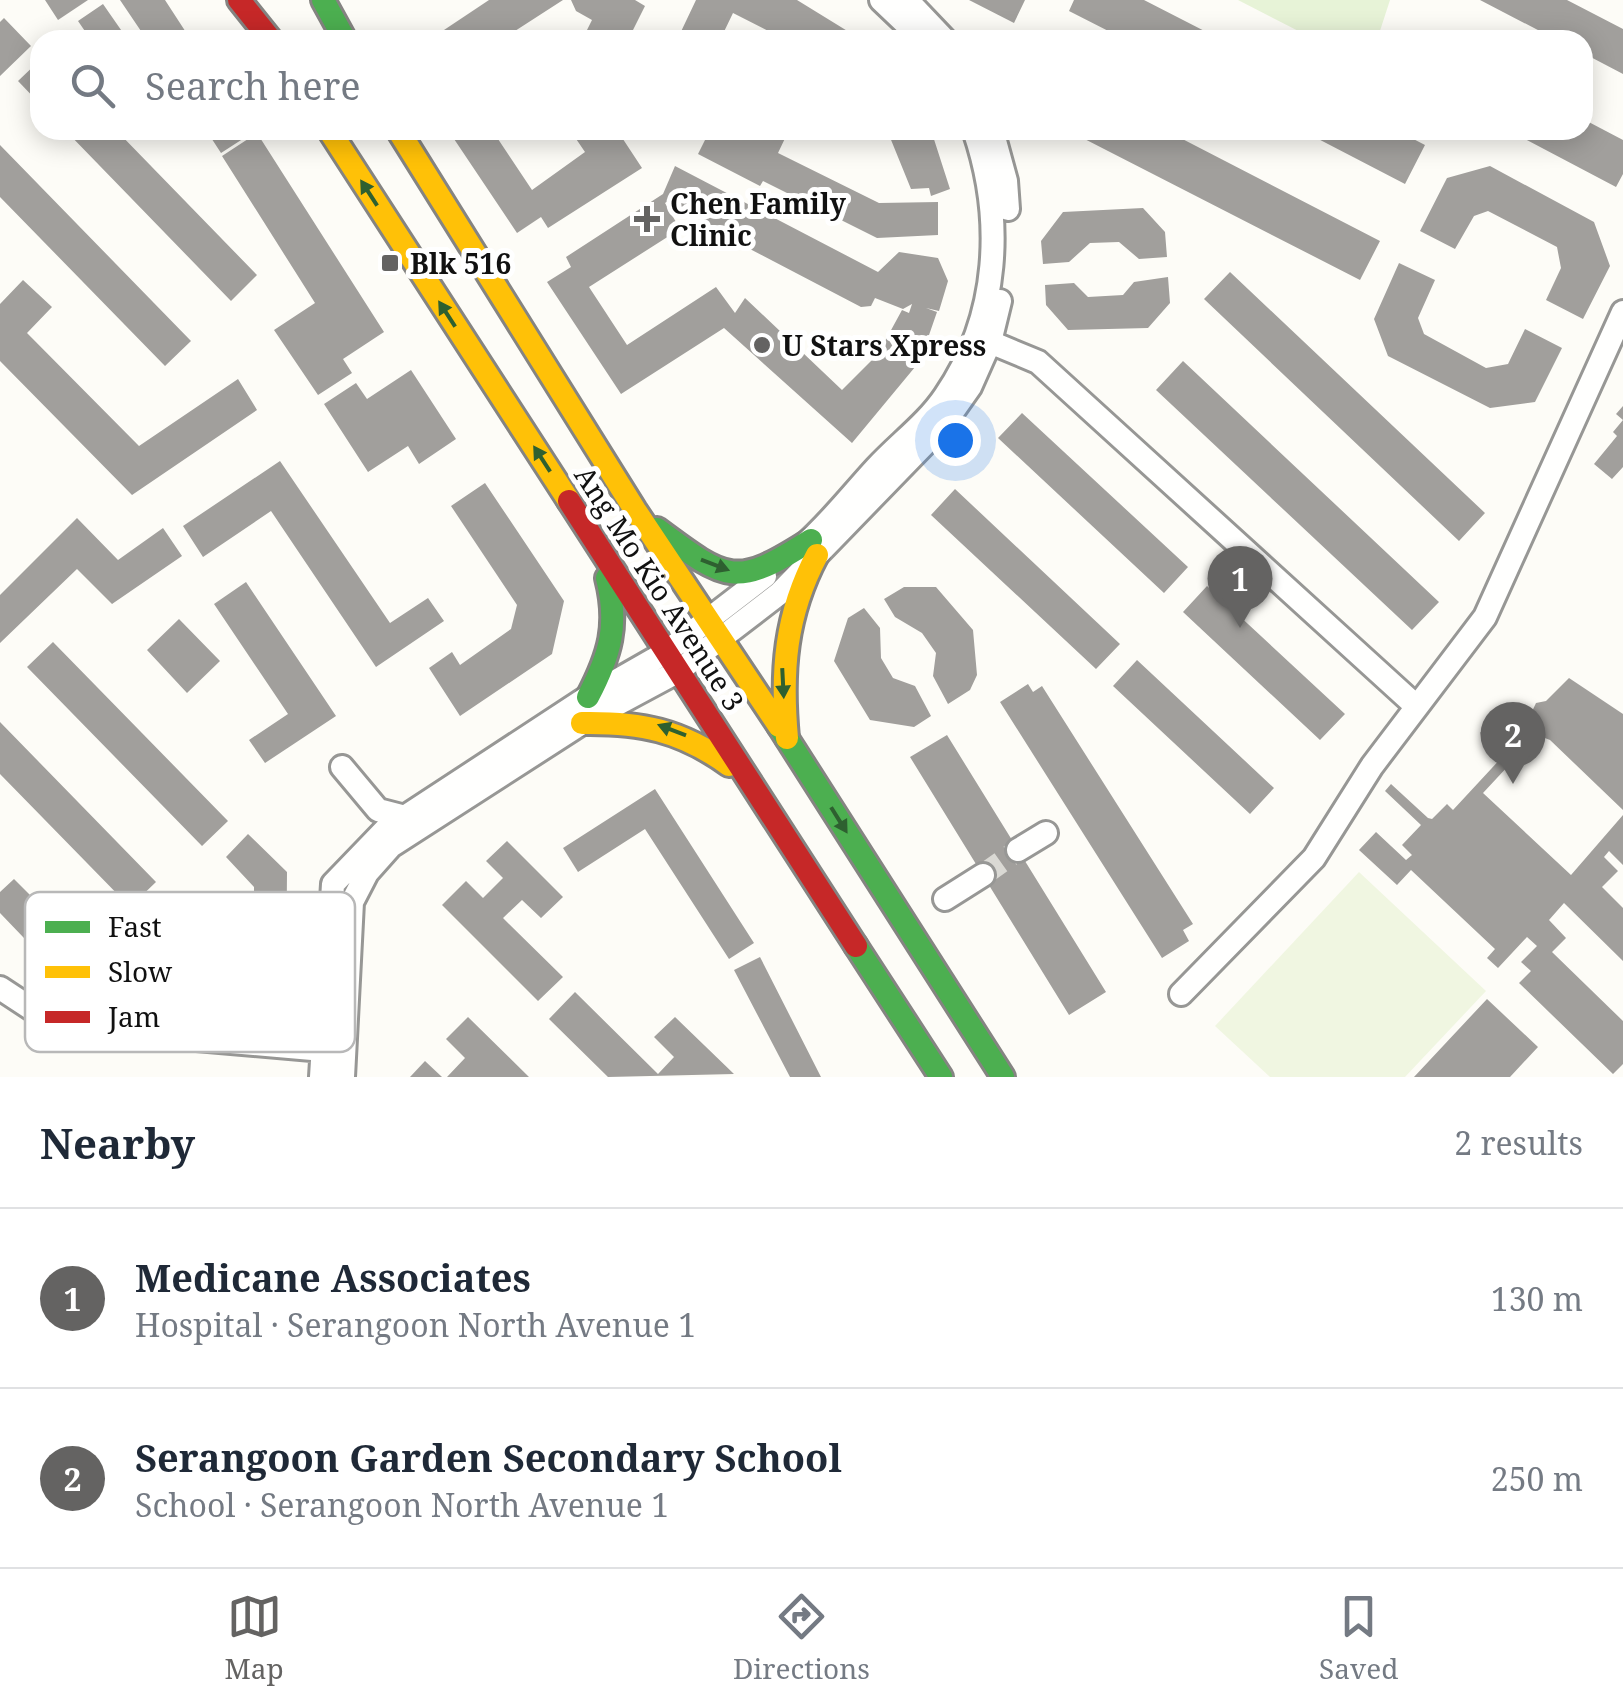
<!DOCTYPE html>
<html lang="en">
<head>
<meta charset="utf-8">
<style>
  :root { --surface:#fff; --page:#f2f2f3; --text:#1f2937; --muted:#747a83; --line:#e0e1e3; --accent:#646362 }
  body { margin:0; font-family:"Noto Serif",serif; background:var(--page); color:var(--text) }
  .you { position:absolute; left:955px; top:440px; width:35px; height:35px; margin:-25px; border:8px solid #fff; border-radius:50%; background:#1a73e8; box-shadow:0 0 0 15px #1a73e833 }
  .badge { display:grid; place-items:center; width:65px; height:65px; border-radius:50%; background:var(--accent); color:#fff; font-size:32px; font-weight:700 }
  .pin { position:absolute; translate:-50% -82px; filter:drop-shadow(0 2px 5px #0008) }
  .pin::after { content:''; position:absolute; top:52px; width:35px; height:30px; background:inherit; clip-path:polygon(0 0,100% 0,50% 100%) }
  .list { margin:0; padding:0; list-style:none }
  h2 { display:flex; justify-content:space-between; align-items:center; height:130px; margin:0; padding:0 40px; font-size:42px }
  h2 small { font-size:32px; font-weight:400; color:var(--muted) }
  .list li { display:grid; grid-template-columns:65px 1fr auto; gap:30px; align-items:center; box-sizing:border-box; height:180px; padding:0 40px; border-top:2px solid var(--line) }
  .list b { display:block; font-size:38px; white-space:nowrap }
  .list p { margin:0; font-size:32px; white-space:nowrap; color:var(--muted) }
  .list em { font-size:32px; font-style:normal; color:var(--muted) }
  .icon { flex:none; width:55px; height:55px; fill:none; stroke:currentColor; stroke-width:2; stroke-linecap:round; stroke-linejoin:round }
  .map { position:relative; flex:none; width:1623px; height:1077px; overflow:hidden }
  .search { position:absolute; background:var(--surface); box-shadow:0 5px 25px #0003; left:30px; right:30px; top:30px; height:110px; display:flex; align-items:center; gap:25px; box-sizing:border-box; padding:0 35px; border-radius:30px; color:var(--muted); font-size:38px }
  .sheet { height:490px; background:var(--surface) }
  nav { display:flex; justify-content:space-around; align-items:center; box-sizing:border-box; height:140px; border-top:2px solid var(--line); background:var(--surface); font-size:28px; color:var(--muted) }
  nav a { display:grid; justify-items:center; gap:5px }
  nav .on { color:var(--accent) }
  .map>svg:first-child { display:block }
</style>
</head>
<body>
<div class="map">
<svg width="1623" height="1077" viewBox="0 0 1623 1077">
  <rect width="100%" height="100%" fill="#fdfcf7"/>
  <!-- green -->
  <path fill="#e7f3d7" d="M1238,0H1390L1377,40H1316Z"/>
  <!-- pitch -->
  <path fill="#f0f6e1" d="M1359,872L1486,991L1405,1077H1270L1215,1026Z"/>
  <!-- building -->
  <path fill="#a19f9c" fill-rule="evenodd" d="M45,0H88L58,20Z
    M120,0H165L191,40H147Z
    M489,0H563L501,40H429Z
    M571,0H635L645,6L628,40H582L592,20L576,11Z
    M696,0H797L862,40H786L733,13L720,40H677Z
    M969,0H1025L1014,23Z
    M1074,0H1144L1222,40H1126L1069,11Z
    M1480,0H1567L1623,29V74L1583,53V40H1557Z
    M103,4L128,40H91L78,21Z
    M4,18L31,46L0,76V22Z
    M40,60V104L18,81Z
    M1583,119L1623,140V174L1616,187L1508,130H1583Z
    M65,130H116L257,275L231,301Z
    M206,130H250L252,133L221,153Z
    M448,130H492L532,190L585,152L570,130H617L642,168L548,228L541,217L517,233Z
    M710,130H789L778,153L879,203L938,202V235L877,238L763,181L760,186L698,154Z
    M887,130H931L950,189L931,196L929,188L911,189Z
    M1067,130H1165L1380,241L1360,280Z
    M1301,130H1396L1425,145L1405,184Z
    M257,133L384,332L343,359L352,373L318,395L274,330L315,303L222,156Z
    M0,145L191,341L165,366L0,197Z
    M675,166L878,272L899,252L938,258L948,281L939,311L926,308L937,312L920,361L852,443L724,328L621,394L547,282L571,267L566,257L663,194ZM668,201L705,220L704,225L861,307L871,306L875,298L903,309L912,304L909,313L902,310L878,354L842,390L745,298L735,313L716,287L627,345L589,287L680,229L665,203Z
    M1490,166L1594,222L1610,266L1583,319L1546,300L1561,268L1557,247L1488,211L1474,216L1455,249L1420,231L1447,178Z
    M1143,208L1165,232L1167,257L1139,259L1119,242L1090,243L1069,262L1043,264L1041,241L1063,212Z
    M1399,263L1435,280L1418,318L1424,334L1486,368L1508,364L1525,329L1562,348L1535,402L1490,408L1388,356L1374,319Z
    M1230,272L1485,513L1459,541L1204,299Z
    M1168,277L1170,303L1148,328L1068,330L1046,305L1045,285L1074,283L1088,297L1123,295L1134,282Z
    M23,280L52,307L27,333L139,446L238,379L257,410L132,495L0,361V304Z
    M1183,361L1439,602L1412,630L1156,390Z
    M411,370L456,439L419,464L408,446L368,472L324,404L356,383L367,399Z
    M1623,406V467L1612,479L1594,464L1617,436L1613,432L1623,420L1616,414Z
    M1022,413L1188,567L1164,593L998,438Z
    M280,461L390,623L428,598L444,621L376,667L271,511L203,557L183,526Z
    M485,483L564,601L552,654L460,716L429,668L452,652L460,665L511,629L517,605L451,506Z
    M955,489L1120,644L1096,669L931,515Z
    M77,518L118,560L163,528L182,556L112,604L77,569L0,643V595Z
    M246,582L336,716L265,763L249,740L288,714L214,604Z
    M1207,586L1345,714L1320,740L1183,612Z
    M904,587H936L973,630L977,675L970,690L948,704L933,676L936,653L922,633L895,617L884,599Z
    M864,608L880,628L881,658L893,678L915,686L931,716L914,727L870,720L834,661L848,618Z
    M179,619L220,661L187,693L147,650Z
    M53,642L228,821L202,846L27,667Z
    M1137,660L1274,788L1250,814L1113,686Z
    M1569,678L1623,714V810L1550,740L1537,735L1483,793L1571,875L1623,815V865L1609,851L1604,857L1618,871L1602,887L1623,908V961L1564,903L1549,920L1566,938L1552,952L1623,1021V1064L1613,1074L1519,983L1531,971L1521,962L1537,946L1527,937L1498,968L1487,958L1495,949L1411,870L1397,885L1359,850L1376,832L1406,860L1412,855L1402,845L1421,825L1385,791L1391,784L1428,818L1432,819L1447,804L1453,810L1504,755L1480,733L1508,703L1528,720L1536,703L1546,701Z
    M1028,684L1033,692L1042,686L1193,924L1183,930L1189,941L1162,958L1000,702Z
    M0,722L156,882L130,907L0,774Z
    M947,735L1106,992L1069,1015L910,757Z
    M655,789L754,943L729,959L645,829L578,872L563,848Z
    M248,834L287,872L286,994L219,993L217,961L254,960V887L226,857Z
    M507,841L563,897L541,918L522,900L503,918L563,977L538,1001L442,905L466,881L483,898L503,878L486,861Z
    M14,879L87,952L187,957V991L70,986L0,913V892Z
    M760,957L821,1077H790L734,970Z
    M575,992L658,1074L674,1057L654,1037L675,1017L734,1074L608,1077L549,1019Z
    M1487,999L1538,1047L1510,1077H1414Z
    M468,1017L529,1077H447L465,1058L446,1039Z
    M425,1061L442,1077H410Z"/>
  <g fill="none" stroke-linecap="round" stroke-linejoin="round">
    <!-- street-tunnel -->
    <path stroke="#dad9d4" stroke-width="22" stroke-dasharray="22 11" stroke-linecap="butt" d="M983,875L1018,850"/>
    <!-- street casing -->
    <g stroke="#979795" stroke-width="28">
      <path id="street" d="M881,0L923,40
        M907,0L945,40
        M992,130L1006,181L1008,209
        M978,337L1038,362L1416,706
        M802,547C829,524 852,494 876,468C898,444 927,423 945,396C1000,316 1004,218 974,130
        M342,767L378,810L405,817
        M1018,850L1046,833
        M945,899L983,875
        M0,988L41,1015L93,1030L335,1051
        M1181,994L1314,858L1372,766L1485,617L1623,312
        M321,1077L333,884L385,830L588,697L665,653L765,576
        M343,1077L352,902L367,873L391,846L582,723L677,672L780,593L944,424L970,387L990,342L1000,301"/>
    </g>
    <!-- fast casing -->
    <g stroke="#858482" stroke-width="28">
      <path id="fast" d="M323,0L345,40
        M657,529C728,582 736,588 811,540
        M588,697C610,655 619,625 607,578
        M779,726L1003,1077
        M856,946L941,1077"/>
    </g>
    <!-- slow casing -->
    <g stroke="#858482" stroke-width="28">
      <path id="slow" d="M329,130L569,501
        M398,130L635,510L779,726
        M582,723C640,722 681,730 729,765
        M787,738C781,672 785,615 817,555"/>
    </g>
    <!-- jam casing -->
    <g stroke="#858482" stroke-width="28">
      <path id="jam" d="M239,0L271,40
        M569,501L856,946"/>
    </g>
    <!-- street -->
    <use href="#street" stroke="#fffffe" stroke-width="22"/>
    <!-- fast -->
    <use href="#fast" stroke="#4caf50" stroke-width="22"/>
    <!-- slow -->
    <use href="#slow" stroke="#ffc107" stroke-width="22"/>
    <!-- jam -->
    <use href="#jam" stroke="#c62828" stroke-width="22"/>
  </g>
  <!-- one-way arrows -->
  <defs><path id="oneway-solid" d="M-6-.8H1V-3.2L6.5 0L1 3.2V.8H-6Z" transform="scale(2.5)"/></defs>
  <g fill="#2e6030">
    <use href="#oneway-solid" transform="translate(369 193) rotate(-123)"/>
    <use href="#oneway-solid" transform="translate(447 314) rotate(-123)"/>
    <use href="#oneway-solid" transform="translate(542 459) rotate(-123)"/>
    <use href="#oneway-solid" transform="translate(715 565) rotate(21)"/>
    <use href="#oneway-solid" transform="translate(783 683) rotate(87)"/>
    <use href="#oneway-solid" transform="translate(672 730) rotate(-159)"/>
    <use href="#oneway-solid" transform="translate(839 820) rotate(58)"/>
  </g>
  <!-- markers -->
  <g fill="#646362" stroke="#fff" stroke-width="4">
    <path d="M642 204h10v10h10v10h-10v10h-10v-10h-10v-10h10z"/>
    <rect x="380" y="253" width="20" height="20" rx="5"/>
    <circle cx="762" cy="345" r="10"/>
  </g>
  <g text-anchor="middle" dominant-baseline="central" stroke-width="10" stroke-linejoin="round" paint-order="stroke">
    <!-- poi labels -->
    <g font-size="28" font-weight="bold" fill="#111" stroke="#fff" text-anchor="start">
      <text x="670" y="203">Chen Family<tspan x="670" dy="32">Clinic</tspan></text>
      <text x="410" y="263">Blk 516</text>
      <text x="782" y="345">U Stars Xpress</text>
    </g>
    <!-- street labels -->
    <g font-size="28" fill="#111" stroke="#fff">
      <text transform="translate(660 588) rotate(57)">Ang Mo Kio Avenue 3</text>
    </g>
  </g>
  <!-- legend -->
  <rect x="25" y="892" width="330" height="160" rx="15" fill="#fff" stroke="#b8b8b8" stroke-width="2.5"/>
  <rect x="45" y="921" width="45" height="12" fill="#4caf50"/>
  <rect x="45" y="966" width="45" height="12" fill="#ffc107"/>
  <rect x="45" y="1011" width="45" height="12" fill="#c62828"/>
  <g font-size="28" fill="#111">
    <text x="108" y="937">Fast</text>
    <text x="108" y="982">Slow</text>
    <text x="108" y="1027">Jam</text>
  </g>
</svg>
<div class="you"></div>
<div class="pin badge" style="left:1240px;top:628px">1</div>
<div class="pin badge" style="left:1513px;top:784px">2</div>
<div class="search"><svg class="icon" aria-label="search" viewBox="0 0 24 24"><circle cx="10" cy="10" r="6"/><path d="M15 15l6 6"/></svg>Search here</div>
</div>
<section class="sheet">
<h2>Nearby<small>2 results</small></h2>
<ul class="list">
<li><span class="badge">1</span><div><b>Medicane Associates</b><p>Hospital · Serangoon North Avenue 1</p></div><em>130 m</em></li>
<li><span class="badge">2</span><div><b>Serangoon Garden Secondary School</b><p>School · Serangoon North Avenue 1</p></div><em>250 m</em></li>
</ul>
</section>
<nav>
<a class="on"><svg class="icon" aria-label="map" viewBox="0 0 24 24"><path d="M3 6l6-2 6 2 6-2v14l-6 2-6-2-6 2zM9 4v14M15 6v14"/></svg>Map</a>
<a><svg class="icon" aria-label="directions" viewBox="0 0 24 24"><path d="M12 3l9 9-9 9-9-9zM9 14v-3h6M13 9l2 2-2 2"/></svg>Directions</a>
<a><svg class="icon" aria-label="saved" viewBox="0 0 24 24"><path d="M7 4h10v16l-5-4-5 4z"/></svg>Saved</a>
</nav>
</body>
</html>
